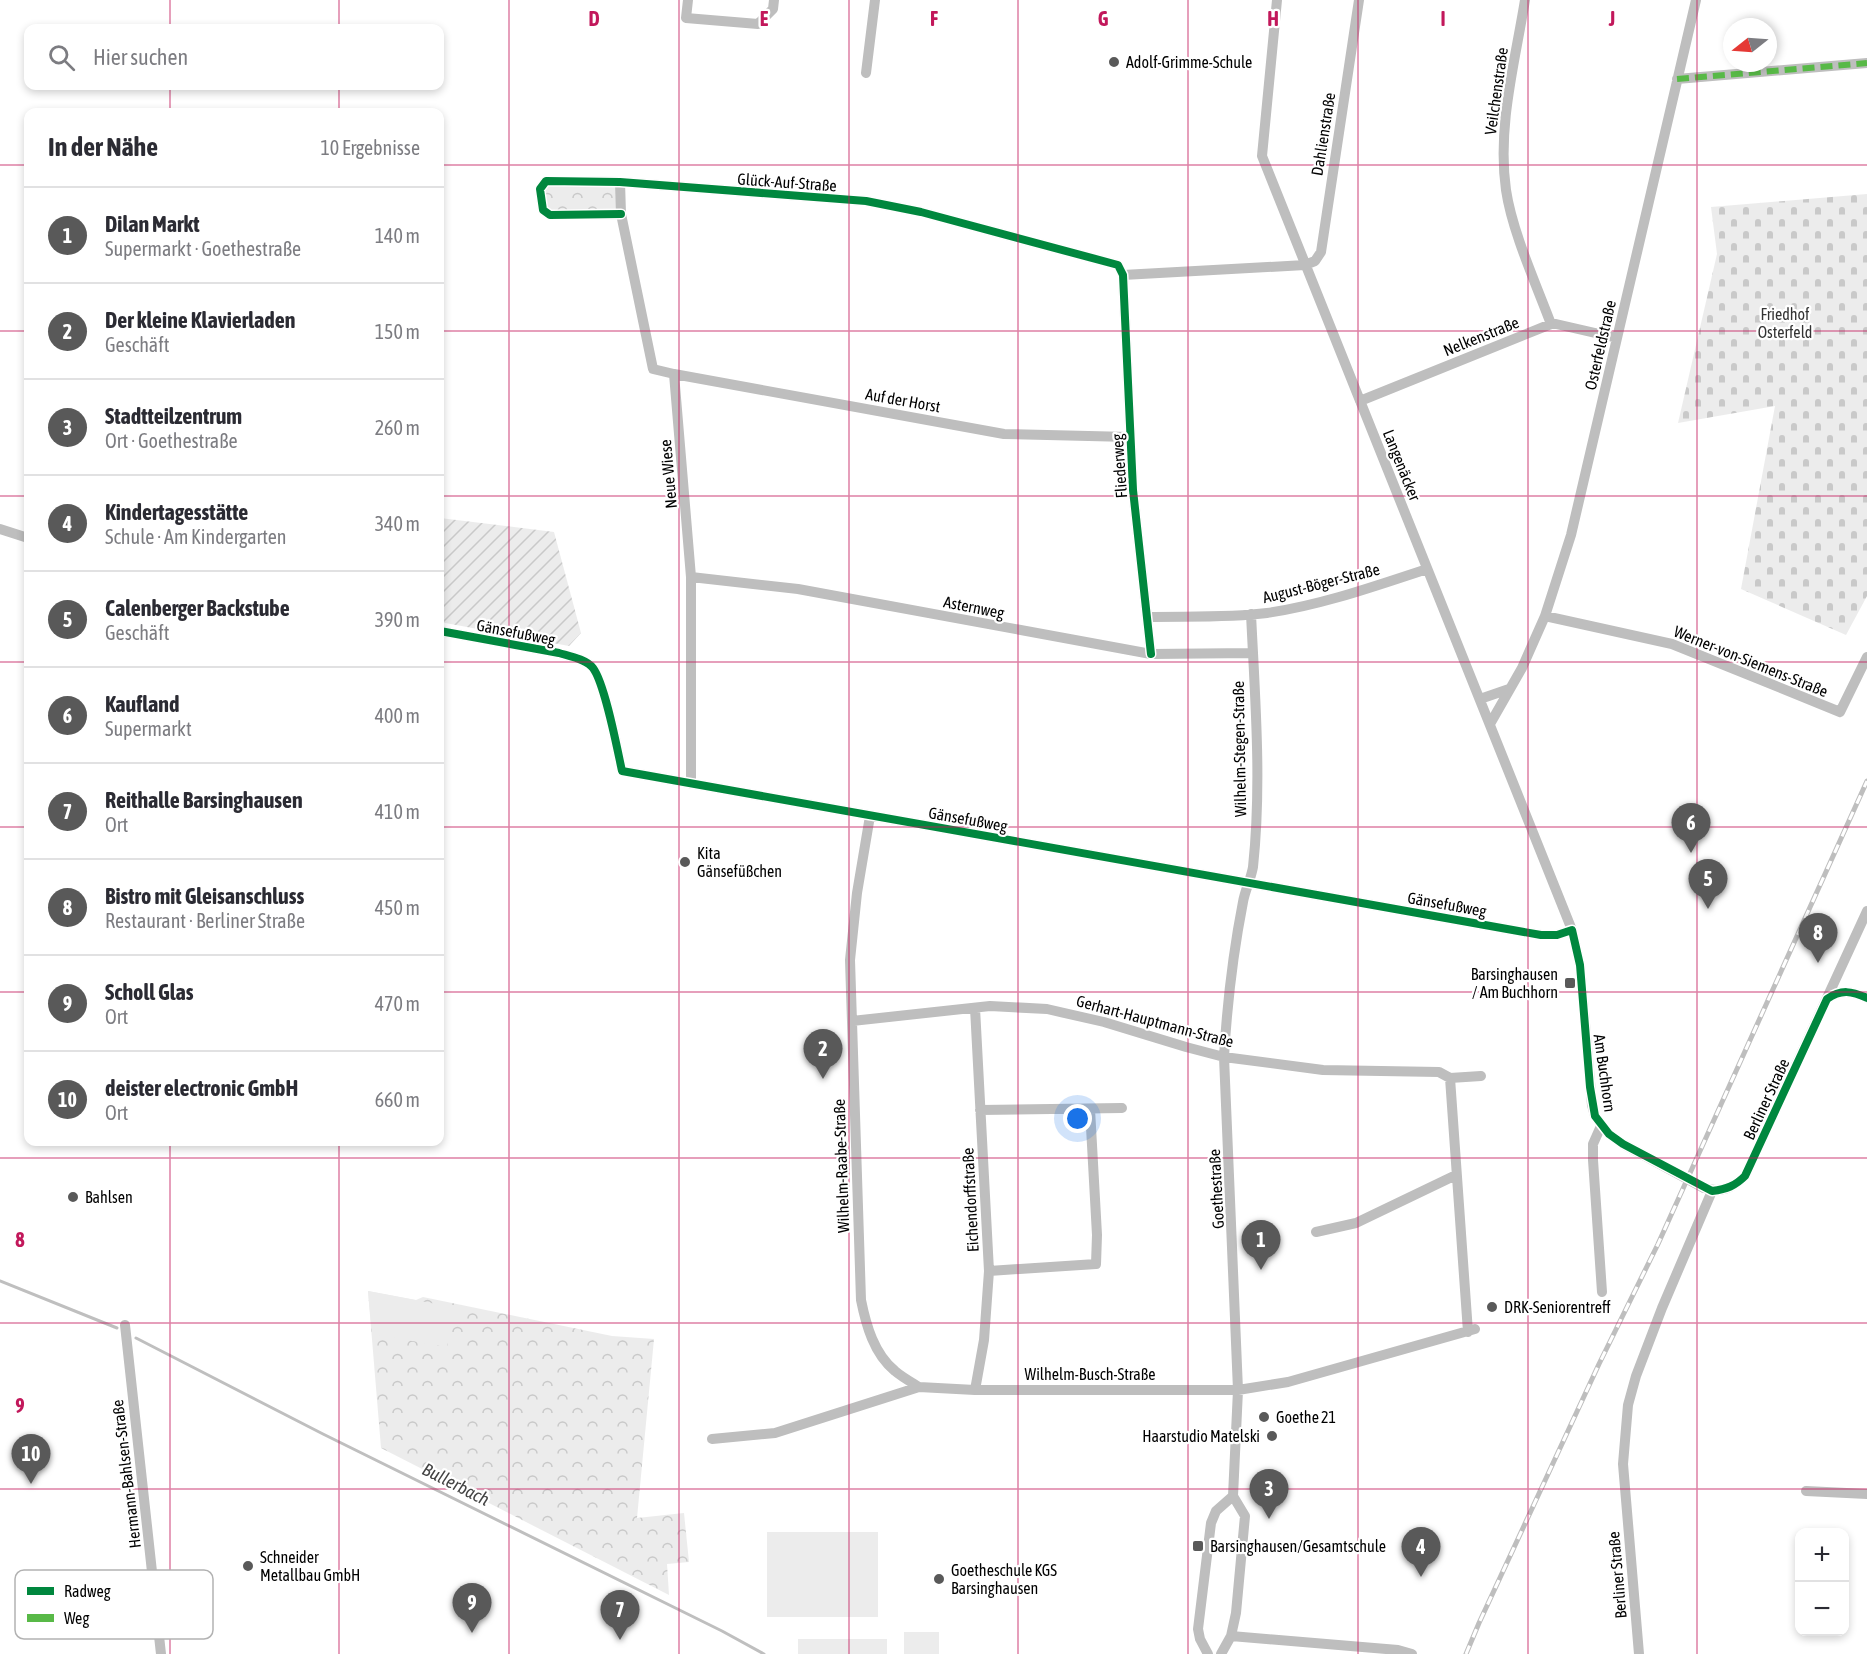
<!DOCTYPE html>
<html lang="de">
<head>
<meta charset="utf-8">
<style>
  :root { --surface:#fff; --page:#f2f2f3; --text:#2b2b33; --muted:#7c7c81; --line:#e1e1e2; --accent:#595959 }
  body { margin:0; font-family:"Asap Condensed",sans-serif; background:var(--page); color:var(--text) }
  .controls { position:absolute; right:18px; bottom:18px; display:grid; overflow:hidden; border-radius:12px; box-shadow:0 3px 9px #0003 }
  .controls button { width:54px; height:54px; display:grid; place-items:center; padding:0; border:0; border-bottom:2px solid var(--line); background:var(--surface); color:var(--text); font:30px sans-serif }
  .compass { position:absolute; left:1723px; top:18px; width:54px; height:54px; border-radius:50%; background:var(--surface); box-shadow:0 3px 9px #0003; rotate:253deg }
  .you { position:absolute; left:1078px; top:1119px; width:21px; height:21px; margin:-15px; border:4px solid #fff; border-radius:50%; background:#1a73e8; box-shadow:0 0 0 9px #1a73e833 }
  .badge { display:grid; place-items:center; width:39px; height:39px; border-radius:50%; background:var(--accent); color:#fff; font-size:20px; font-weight:700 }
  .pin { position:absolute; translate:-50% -50px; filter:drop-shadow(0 2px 3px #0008) }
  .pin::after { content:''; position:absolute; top:32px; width:21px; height:18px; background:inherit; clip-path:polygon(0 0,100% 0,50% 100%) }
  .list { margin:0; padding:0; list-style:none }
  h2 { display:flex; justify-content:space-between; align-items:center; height:78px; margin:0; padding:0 24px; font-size:26px }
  h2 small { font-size:20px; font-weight:400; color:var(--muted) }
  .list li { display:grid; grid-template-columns:39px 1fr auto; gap:18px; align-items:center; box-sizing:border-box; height:96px; padding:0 24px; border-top:2px solid var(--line) }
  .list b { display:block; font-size:22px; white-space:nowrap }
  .list p { margin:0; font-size:20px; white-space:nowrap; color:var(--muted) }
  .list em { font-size:20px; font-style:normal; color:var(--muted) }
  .icon { flex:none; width:33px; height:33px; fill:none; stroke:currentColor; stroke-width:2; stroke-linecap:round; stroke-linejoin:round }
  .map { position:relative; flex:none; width:1867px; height:1654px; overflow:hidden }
  .search { position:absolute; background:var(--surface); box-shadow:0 3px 9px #0003; left:24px; top:24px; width:420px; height:66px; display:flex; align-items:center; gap:15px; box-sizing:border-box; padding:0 21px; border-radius:12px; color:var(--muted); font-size:22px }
  .panel { position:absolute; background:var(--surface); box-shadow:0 3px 9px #0003; left:24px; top:108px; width:420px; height:1038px; border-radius:12px }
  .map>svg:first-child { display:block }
</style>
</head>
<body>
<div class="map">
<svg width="1867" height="1654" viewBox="0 0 1867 1654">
  <defs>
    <pattern id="cemetery-stones" width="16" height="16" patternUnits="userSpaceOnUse" patternTransform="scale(1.5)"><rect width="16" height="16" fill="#ececec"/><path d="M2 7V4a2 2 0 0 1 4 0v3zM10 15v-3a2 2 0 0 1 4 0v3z" fill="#c9c9c9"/></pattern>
    <pattern id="park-crowns" width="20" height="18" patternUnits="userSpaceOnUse" patternTransform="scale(1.5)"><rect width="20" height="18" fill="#ececec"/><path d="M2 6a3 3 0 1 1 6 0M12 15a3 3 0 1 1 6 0" fill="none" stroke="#c9c9c9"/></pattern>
    <pattern id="garden-furrows" width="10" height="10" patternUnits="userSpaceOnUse" patternTransform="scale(1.5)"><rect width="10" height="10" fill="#ececec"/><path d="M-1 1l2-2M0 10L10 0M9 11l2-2" fill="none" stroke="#c9c9c9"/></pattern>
  </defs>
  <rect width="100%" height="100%" fill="#fff"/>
  <!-- cemetery -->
  <path fill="url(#cemetery-stones)" d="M1867,194V596L1846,635L1741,589L1775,406L1678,423L1717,254L1711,207Z"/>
  <!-- park -->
  <path fill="url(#park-crowns)" d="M546,181L620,182L621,214L543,210Z
    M368,1291L416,1300L423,1297L612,1336L654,1339L637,1518L684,1513L689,1562L667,1564L669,1595L381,1448Z"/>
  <!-- garden -->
  <path fill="url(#garden-furrows)" d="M440,518L554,532L581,633L569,646L440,622Z"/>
  <!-- pitch -->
  <path fill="#ececec" d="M368,1291L452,1307L447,1347L372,1334Z
    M767,1532H878V1617H767Z
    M904,1632H939V1654H904Z
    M798,1639H887V1654H798Z"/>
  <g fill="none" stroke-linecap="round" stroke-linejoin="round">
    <!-- stream -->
    <path stroke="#bfbfbf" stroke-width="3" d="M0,1281L117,1328
      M136,1338L323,1434L722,1631L764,1654"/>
    <!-- minor -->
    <path stroke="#bebebe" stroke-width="10" d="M688,0L686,18L758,24L773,9L774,0
      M1277,0L1262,156L1572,930L1580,965L1592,1105L1595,1116L1609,1134L1623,1144L1704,1188C1721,1193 1733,1188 1745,1176L1867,911
      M1525,0C1515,62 1497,127 1506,190C1512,231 1536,284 1551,324
      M866,73L875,0
      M1677,79L1867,63
      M620,182L621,214L653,369L674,374L691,577V784
      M621,214L550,215L543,210L540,189L546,181L620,182L866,201L921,212L1118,265L1123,275L1133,490L1151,654
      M1123,275L1305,265L1315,261L1321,252L1359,0
      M674,374L1004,434L1130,437
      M1360,401L1551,324H1556L1617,338
      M0,529L28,538
      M691,577L798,589L1151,654L1253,653
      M1545,616L1672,644L1840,712L1867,657
      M1147,617C1187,616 1228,618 1267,613C1322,605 1375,586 1427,569
      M440,631L559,653C569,656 586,659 593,668C605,684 617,748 622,771L1541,935H1557L1572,930
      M1480,699L1509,689
      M1490,724L1522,668L1545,616L1571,535L1696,0
      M870,816L857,893L850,960L861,1300C866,1325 874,1354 895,1371C902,1377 911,1382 919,1387
      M1827,999C1841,989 1852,991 1867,998
      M975,1008L989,1271L984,1340L975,1390
      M852,1021L990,1006L1047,1009L1104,1022L1186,1047L1224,1057L1323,1070L1439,1072L1450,1078
      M980,1110L1122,1108
      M1601,1126L1593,1144V1160L1602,1292
      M1316,1232L1356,1223L1456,1175
      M989,1271L1096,1264L1097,1235L1090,1109
      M125,1325L161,1654
      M1468,1332L1450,1078L1481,1076
      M712,1439L775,1433L919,1387L975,1390H1238L1288,1382L1475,1329
      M1806,1491L1867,1494
      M1231,1636L1398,1650L1412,1654
      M1208,1654L1200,1639L1198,1629L1211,1523L1216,1511L1233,1496
      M1221,1654L1231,1636L1236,1613L1245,1516L1233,1496L1238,1390L1224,1057C1227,1005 1233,953 1243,902C1245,890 1251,879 1253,867C1262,783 1255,698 1251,614
      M1639,1654L1623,1464L1628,1405L1636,1376L1662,1308L1712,1191"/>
    <!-- rail casing -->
    <g stroke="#bebebe" stroke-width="5">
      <path id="rail" d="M1466,1654L1479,1623L1599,1364L1658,1244L1867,781"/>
    </g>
    <!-- rail -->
    <use href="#rail" stroke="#fff" stroke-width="3" stroke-dasharray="9" stroke-linecap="butt"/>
    <!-- quiet -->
    <path stroke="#58b947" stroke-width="6" stroke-dasharray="12 6" stroke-linecap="butt" d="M1677,79L1867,63"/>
    <!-- cycleway casing -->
    <g stroke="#fff" stroke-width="11">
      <path id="cycleway" d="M621,214L550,215L543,210L540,189L546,181L620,182L866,201L921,212L1118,265L1123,275L1133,490L1151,654
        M440,631L559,653C569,656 586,659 593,668C605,684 617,748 622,771L1541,935H1557L1572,930L1580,965L1590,1087L1595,1116L1609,1134L1623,1144L1712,1191C1727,1189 1735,1186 1745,1176L1827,999C1841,989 1852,991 1867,998"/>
    </g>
    <!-- cycleway -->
    <use href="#cycleway" stroke="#00873e" stroke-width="8"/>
  </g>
  <!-- grid -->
  <path fill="none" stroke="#c2185b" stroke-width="1.5" stroke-opacity="0.55" d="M170,0V28M339,0V28M509,0V1654M679,0V1654M849,0V1654M1018,0V1654M1188,0V1654M1358,0V1654M1528,0V1654M1697,0V1654M170,86V112M339,86V112M0,165H28M440,165H1867M0,331H28M440,331H1867M0,496H28M440,496H1867M0,662H28M440,662H1867M0,827H28M440,827H1867M0,992H28M440,992H1867M170,1142V1654M339,1142V1654M0,1158H1867M0,1323H1867M0,1489H1867"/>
  <!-- markers -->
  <g fill="#595959" stroke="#fff" stroke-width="2">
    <circle cx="1114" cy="62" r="6"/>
    <circle cx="685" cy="862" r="6"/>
    <rect x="1564" y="977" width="12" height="12" rx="3"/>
    <circle cx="73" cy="1197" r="6"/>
    <circle cx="1492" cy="1307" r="6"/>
    <circle cx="1264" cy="1417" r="6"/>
    <circle cx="1272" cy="1436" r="6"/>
    <rect x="1192" y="1540" width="12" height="12" rx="3"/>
    <circle cx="248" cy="1566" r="6"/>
    <circle cx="939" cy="1579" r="6"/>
  </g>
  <g text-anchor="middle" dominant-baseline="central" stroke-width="4.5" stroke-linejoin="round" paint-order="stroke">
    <!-- poi labels -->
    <g font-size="16" fill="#000" stroke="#fff" text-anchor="start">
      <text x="1126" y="62">Adolf-Grimme-Schule</text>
      <text x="697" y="853">Kita<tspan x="697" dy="18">Gänsefüßchen</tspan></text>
      <text x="1558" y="974" text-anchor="end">Barsinghausen<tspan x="1558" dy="18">/ Am Buchhorn</tspan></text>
      <text x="85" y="1197">Bahlsen</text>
      <text x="1504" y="1307">DRK-Seniorentreff</text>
      <text x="1276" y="1417">Goethe 21</text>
      <text x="1260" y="1436" text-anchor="end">Haarstudio Matelski</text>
      <text x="1210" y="1546">Barsinghausen/Gesamtschule</text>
      <text x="260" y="1557">Schneider<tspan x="260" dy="18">Metallbau GmbH</tspan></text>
      <text x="951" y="1570">Goetheschule KGS<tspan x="951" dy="18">Barsinghausen</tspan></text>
    </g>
    <!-- street labels -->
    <g font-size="16" fill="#000" stroke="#fff">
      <text transform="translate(1496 91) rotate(-82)">Veilchenstraße</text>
      <text transform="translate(1323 134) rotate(-81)">Dahlienstraße</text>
      <text transform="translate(787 182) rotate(4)">Glück-Auf-Straße</text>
      <text transform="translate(1481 336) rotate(-22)">Nelkenstraße</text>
      <text transform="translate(1600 345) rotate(-77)">Osterfeldstraße</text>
      <text transform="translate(903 400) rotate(10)">Auf der Horst</text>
      <text transform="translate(1402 465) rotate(68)">Langenäcker</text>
      <text transform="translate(1119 466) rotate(-94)">Fliederweg</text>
      <text transform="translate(668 474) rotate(-95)">Neue Wiese</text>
      <text transform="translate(1321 583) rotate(-14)">August-Böger-Straße</text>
      <text transform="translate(974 607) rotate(11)">Asternweg</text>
      <text transform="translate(516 632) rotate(11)">Gänsefußweg</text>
      <text transform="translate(1751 661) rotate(22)">Werner-von-Siemens-Straße</text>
      <text transform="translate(1239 749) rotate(-91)">Wilhelm-Stegen-Straße</text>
      <text transform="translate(968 819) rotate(10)">Gänsefußweg</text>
      <text transform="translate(1447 904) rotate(10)">Gänsefußweg</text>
      <text transform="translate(1155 1021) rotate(15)">Gerhart-Hauptmann-Straße</text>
      <text transform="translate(1605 1073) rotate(82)">Am Buchhorn</text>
      <text transform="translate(1766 1099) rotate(-65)">Berliner Straße</text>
      <text transform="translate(841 1166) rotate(-92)">Wilhelm-Raabe-Straße</text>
      <text transform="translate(1216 1189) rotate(-93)">Goethestraße</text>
      <text transform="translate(970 1200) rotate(-93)">Eichendorffstraße</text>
      <text x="1090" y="1374">Wilhelm-Busch-Straße</text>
      <text transform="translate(126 1474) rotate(-97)">Hermann-Bahlsen-Straße</text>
      <text transform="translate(1617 1575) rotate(-95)">Berliner Straße</text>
    </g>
    <!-- park labels -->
    <g font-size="16" fill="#333" stroke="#fff">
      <text x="1785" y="314">Friedhof<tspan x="1785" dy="18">Osterfeld</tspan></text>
    </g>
    <!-- water labels -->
    <g font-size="18" font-style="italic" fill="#444" stroke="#fff">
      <text transform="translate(456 1484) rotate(27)">Bullerbach</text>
    </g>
  </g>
  <!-- legend -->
  <rect x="15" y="1570" width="198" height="69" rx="9" fill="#fff" stroke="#b2b2b2" stroke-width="1.5"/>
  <rect x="27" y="1587" width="27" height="8" fill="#00873e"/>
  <rect x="27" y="1614" width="27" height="8" fill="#58b947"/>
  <g font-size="16" fill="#000">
    <text x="64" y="1597">Radweg</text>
    <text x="64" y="1624">Weg</text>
  </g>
  <g font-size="20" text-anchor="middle" font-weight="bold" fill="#c2185b" stroke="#fff" stroke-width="4.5" stroke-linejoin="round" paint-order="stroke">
    <text x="594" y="26">D</text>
    <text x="764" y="26">E</text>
    <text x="934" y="26">F</text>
    <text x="1103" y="26">G</text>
    <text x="1273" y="26">H</text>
    <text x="1443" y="26">I</text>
    <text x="1612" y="26">J</text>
    <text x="20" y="1247">8</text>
    <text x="20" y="1413">9</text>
  </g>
</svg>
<div class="controls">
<button>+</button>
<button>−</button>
</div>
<svg class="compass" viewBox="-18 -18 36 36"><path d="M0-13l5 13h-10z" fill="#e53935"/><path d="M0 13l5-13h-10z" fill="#7c7c81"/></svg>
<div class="you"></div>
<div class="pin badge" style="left:1261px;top:1270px">1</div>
<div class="pin badge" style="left:823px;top:1079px">2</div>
<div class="pin badge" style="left:1269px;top:1519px">3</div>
<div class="pin badge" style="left:1421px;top:1577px">4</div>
<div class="pin badge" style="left:1708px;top:909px">5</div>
<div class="pin badge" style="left:1691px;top:853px">6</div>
<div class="pin badge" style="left:620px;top:1640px">7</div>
<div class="pin badge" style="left:1818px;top:963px">8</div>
<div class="pin badge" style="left:472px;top:1633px">9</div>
<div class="pin badge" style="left:31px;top:1484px">10</div>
<div class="search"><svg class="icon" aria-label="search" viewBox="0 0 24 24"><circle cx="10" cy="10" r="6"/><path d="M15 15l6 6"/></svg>Hier suchen</div>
<section class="panel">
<h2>In der Nähe<small>10 Ergebnisse</small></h2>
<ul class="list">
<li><span class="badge">1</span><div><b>Dilan Markt</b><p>Supermarkt · Goethestraße</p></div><em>140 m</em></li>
<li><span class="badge">2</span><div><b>Der kleine Klavierladen</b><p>Geschäft</p></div><em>150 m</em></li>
<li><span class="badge">3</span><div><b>Stadtteilzentrum</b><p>Ort · Goethestraße</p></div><em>260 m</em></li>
<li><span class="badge">4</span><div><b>Kindertagesstätte</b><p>Schule · Am Kindergarten</p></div><em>340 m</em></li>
<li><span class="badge">5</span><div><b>Calenberger Backstube</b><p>Geschäft</p></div><em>390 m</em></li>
<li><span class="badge">6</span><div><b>Kaufland</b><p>Supermarkt</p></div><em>400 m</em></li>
<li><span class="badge">7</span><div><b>Reithalle Barsinghausen</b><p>Ort</p></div><em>410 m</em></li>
<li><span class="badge">8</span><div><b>Bistro mit Gleisanschluss</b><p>Restaurant · Berliner Straße</p></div><em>450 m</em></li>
<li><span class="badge">9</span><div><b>Scholl Glas</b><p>Ort</p></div><em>470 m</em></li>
<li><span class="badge">10</span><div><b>deister electronic GmbH</b><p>Ort</p></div><em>660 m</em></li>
</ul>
</section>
</div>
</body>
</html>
